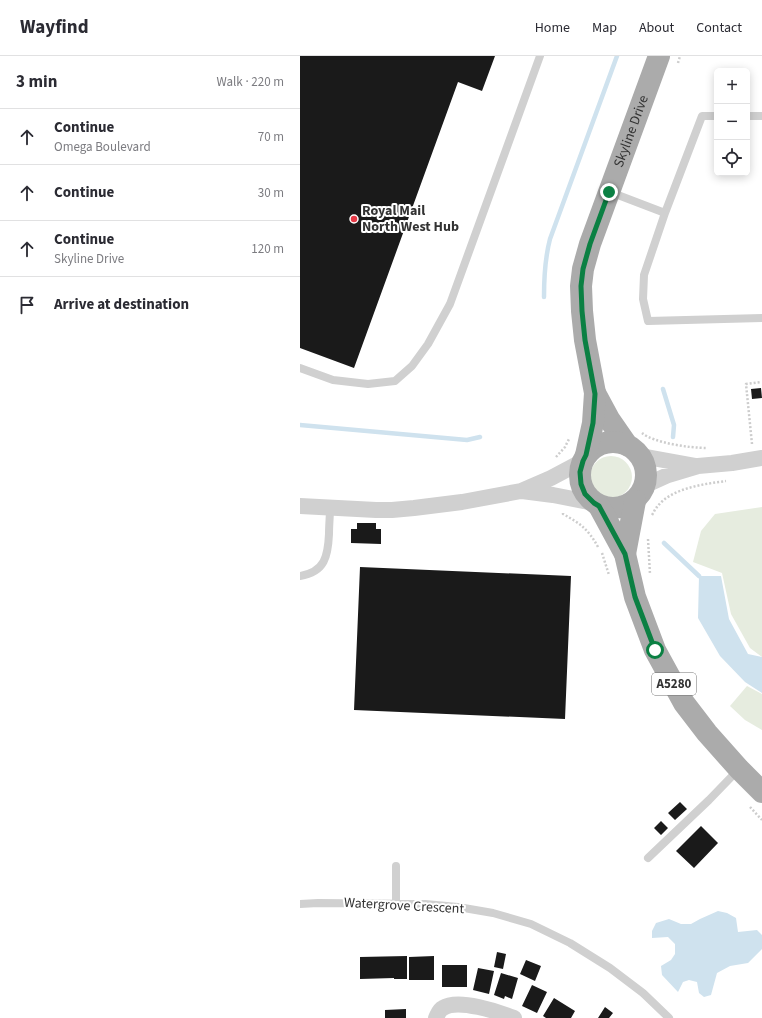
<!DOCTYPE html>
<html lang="en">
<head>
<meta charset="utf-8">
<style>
  :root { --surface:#fff; --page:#f7f7f7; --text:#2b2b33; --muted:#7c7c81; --line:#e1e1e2 }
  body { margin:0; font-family:"Source Sans 3",sans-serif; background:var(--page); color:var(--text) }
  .controls { position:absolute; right:12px; top:12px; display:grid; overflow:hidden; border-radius:6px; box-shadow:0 2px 10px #0003 }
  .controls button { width:36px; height:36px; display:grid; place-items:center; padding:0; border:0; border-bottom:1px solid var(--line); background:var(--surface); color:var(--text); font:20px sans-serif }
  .stop { position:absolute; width:12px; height:12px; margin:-9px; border:3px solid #0b8043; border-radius:50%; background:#fff }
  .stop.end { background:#0b8043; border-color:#fff; box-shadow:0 1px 4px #0008 }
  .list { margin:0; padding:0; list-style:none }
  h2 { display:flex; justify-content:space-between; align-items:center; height:52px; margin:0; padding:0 16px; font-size:17px }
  h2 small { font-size:13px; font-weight:400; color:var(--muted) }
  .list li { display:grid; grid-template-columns:26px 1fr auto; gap:12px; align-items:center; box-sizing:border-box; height:56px; padding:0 16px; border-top:1px solid var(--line) }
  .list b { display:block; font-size:15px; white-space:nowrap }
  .list p { margin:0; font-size:13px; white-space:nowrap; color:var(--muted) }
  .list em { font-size:13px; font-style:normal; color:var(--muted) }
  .icon { flex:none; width:22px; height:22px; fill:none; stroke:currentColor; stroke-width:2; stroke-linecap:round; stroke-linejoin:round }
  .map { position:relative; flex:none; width:462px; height:962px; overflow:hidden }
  header { display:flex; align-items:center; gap:24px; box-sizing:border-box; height:56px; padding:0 20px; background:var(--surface); border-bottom:1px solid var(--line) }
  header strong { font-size:19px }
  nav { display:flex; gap:22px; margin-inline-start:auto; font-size:14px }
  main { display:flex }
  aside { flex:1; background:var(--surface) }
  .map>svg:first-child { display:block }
</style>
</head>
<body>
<header>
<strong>Wayfind</strong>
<nav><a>Home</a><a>Map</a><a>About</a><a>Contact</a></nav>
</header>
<main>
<aside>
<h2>3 min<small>Walk · 220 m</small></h2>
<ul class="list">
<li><svg class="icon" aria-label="ahead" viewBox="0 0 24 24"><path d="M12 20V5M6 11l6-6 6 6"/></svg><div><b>Continue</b><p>Omega Boulevard</p></div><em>70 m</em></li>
<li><svg class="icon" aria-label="ahead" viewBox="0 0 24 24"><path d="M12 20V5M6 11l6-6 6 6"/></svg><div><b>Continue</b></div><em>30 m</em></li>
<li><svg class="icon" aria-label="ahead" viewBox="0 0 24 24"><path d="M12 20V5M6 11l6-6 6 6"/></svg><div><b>Continue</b><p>Skyline Drive</p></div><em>120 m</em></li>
<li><svg class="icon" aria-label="arrive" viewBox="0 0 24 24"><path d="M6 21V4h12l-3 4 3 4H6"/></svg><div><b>Arrive at destination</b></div></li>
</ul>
</aside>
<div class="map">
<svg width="462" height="962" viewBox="0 0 462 962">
  <rect width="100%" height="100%" fill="#fff"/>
  <!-- green -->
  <path fill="#e6ecdf" d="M290 421a21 21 0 1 1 42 0a21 21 0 1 1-42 0Z
    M462,451V601L450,592L431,558L422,517L393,506L401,475L415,458Z
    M447,630L462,638V674L445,664L430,650Z"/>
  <!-- water -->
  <path fill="#cfe2ee" d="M399,520H421L429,563L448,598L462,601V637L445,626L420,600L398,562Z
    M418,855L427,857L436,862L438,876L457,874L462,879V893L448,907L430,910L417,917L411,939L404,941L399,937L397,926L389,924L383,926L378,936L362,919L361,910L371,904L375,898V888L368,881L352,882V875L356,867L369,863L381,868H391L400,863Z"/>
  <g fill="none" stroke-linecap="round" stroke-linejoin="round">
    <!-- stream -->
    <path stroke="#cfe2ee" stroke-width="4.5" d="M244,241C244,221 245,202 250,183L317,0
      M363,333L374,369L373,381
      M0,369L167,384L180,381
      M364,487L399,520"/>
  </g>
  <!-- building -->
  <path fill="#1a1a1a" d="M0,0H195L182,35L158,26L54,312L0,292Z
    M461,332L462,342L452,343L451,333Z
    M57,467H76V473H81V488L51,487V473H57Z
    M60,511L271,520L265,663L54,654Z
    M380,746L387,753L375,764L368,757Z
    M361,765L368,772L361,779L354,772Z
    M401,770L418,787L394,812L376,795Z
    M197,896L206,898L203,913L194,911Z
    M107,900V923H94V922L60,923V901Z
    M134,900V924H109V901Z
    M226,904L241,910L235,925L220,918Z
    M142,909H167V931H142Z
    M178,912L194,915L189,938L173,934Z
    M201,917L218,922L212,943L205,940L204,943L194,939Z
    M232,929L247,936L237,957L222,950Z
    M254,942L275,955L271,962H246L243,960Z
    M305,951L313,957L309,962H298Z
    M106,953V962H85V954Z"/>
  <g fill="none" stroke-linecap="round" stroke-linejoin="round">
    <!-- path -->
    <path stroke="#cdcdcd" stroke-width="2.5" stroke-dasharray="2 2" stroke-linecap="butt" d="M378,7L380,0
      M342,377C354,387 390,392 407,392
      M452,388L446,328L461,326
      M256,401L265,391L269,383
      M263,457V458C281,468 288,473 298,491
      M352,459C354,456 355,453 357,451C371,432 404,428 426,425
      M348,483L350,518
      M302,497L309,519
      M450,751L462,764"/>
    <!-- service -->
    <path stroke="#d0d0d0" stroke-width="8" d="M417,60H402L365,157L344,219L343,243L348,265L462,262
      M447,60H462
      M310,136L365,157
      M0,312L33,324L68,328L95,325L112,310L128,288L150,248L240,0
      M0,520C25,516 28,500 29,478C29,469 30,460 30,452
      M348,802L409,744L438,714
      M0,848L18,847L125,848L158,851L193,857L231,868L270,887L310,912L343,937L369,962
      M96,848V810"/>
    <!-- minor -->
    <path stroke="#d0d0d0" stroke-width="16" d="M341,400L396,410
      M346,429L368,419L398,410L432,407L462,402
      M222,435L253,439L294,447
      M0,450L76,454H92L114,452L162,446L221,435L251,422L283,405
      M136,962C138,958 139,954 143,952C158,942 199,956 214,962"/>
    <!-- primary -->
    <g stroke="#ababab" stroke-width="22">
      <path d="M295,337L309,363L327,389"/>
      <circle cx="313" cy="419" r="33"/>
      <path id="s1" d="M286,399L293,367L295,337L285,284L282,255L281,230L283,213L290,188L359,0"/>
      <path d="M299,450L325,498L335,541L355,594L384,647L407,677L439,713L462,736"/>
      <path d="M325,498L335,445"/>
    </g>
  </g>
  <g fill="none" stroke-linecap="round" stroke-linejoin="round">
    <!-- route -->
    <path stroke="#0b8043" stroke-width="5" d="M309,136L290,188L283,213L281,230L282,255L285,284L295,338L293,367L286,399L283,405L280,416L281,428L285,438L294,447L299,450L325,498L335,541L355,594"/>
  </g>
  <!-- markers -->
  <circle fill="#e63946" stroke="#fff" stroke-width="1.5" cx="54" cy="163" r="4"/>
  <g text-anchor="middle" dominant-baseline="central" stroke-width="4" stroke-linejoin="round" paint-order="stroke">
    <!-- shield labels -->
    <rect fill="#fff" stroke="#707070" stroke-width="1" x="352" y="617" width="44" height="22" rx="3"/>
    <g font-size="13" font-weight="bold" fill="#333">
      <text x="374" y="628">A5280</text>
    </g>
    <!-- street labels -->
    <g font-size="14" fill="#333" stroke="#fff">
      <text stroke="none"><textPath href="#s1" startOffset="334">Skyline Drive</textPath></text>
      <text transform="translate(104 850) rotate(3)">Watergrove Crescent</text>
    </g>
    <!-- poi labels -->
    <g font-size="14" font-weight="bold" fill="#333" stroke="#fff" text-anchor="start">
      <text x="62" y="155">Royal Mail<tspan x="62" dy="16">North West Hub</tspan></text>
    </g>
  </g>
</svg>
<div class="controls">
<button>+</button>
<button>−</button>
<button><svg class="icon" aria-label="locate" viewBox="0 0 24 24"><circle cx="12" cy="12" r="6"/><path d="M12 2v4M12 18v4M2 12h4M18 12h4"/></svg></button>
</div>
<div class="stop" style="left:355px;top:594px"></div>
<div class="stop end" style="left:309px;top:136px"></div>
</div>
</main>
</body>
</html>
